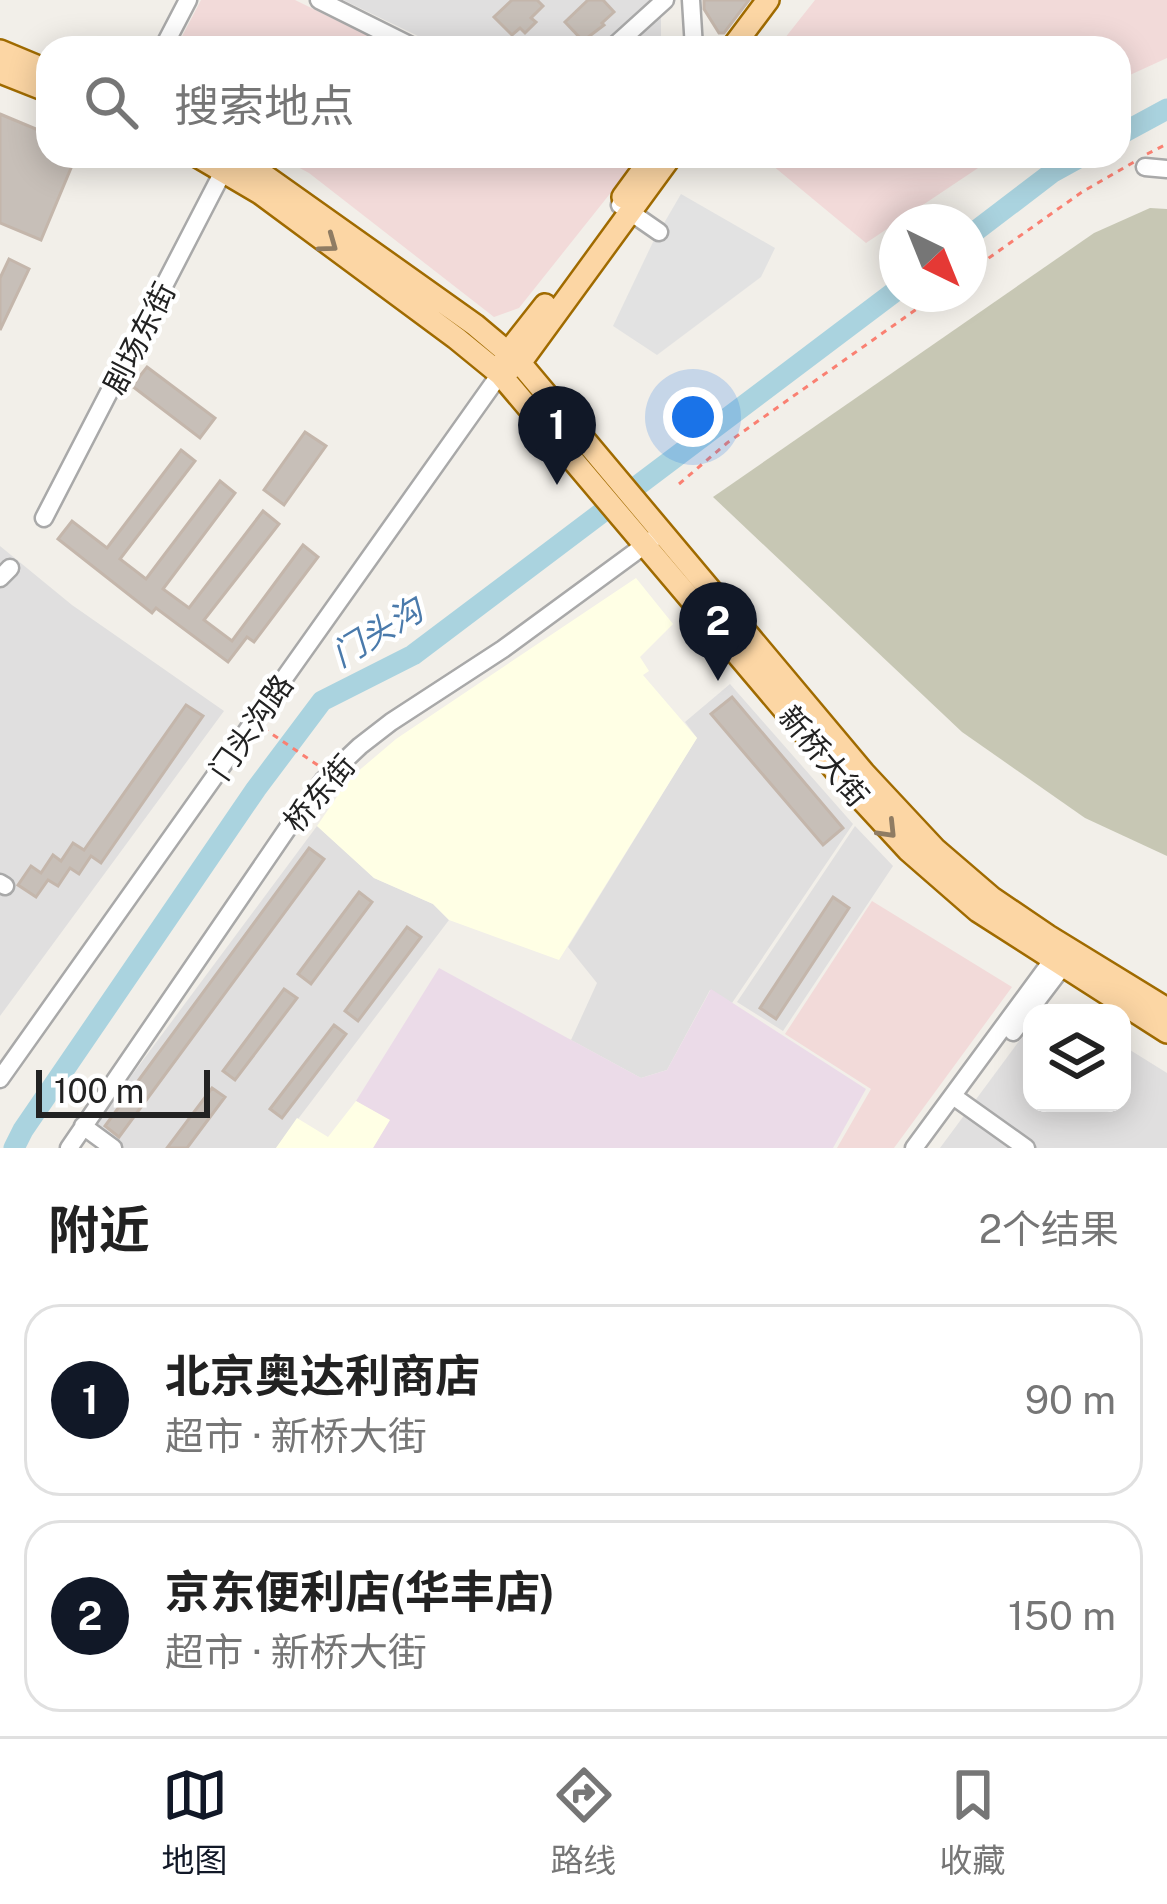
<!DOCTYPE html>
<html lang="zh">
<head>
<meta charset="utf-8">
<style>
  :root { --surface:#fff; --page:#f2f2f2; --text:#222; --muted:#767676; --line:#e0e0e0; --accent:#111827 }
  body { margin:0; font-family:"Public Sans","Noto Sans SC",sans-serif; background:var(--page); color:var(--text) }
  .controls { position:absolute; right:36px; bottom:36px; display:grid; overflow:hidden; border-radius:24px; box-shadow:0 6px 30px #0003 }
  .controls button { width:108px; height:108px; display:grid; place-items:center; padding:0; border:0; border-bottom:3px solid var(--line); background:var(--surface); color:var(--text); font:60px sans-serif }
  .compass { position:absolute; left:879px; top:204px; width:108px; height:108px; border-radius:50%; background:var(--surface); box-shadow:0 6px 30px #0003; rotate:137deg }
  .scale { position:absolute; left:36px; bottom:30px; width:174px; box-sizing:border-box; padding-left:12px; border:6px solid #222; border-top:0; font-size:33px; line-height:42px; white-space:nowrap; color:#222; -webkit-text-stroke:9px #fff; paint-order:stroke }
  .you { position:absolute; left:693px; top:417px; width:42px; height:42px; margin:-30px; border:9px solid #fff; border-radius:50%; background:#1a73e8; box-shadow:0 0 0 18px #1a73e833 }
  .badge { display:grid; place-items:center; width:78px; height:78px; border-radius:50%; background:var(--accent); color:#fff; font-size:39px; font-weight:700 }
  .pin { position:absolute; translate:-50% -99px; filter:drop-shadow(0 3px 6px #0008) }
  .pin::after { content:''; position:absolute; top:63px; width:42px; height:36px; background:inherit; clip-path:polygon(0 0,100% 0,50% 100%) }
  .list { margin:0; padding:0; list-style:none }
  h2 { display:flex; justify-content:space-between; align-items:center; height:156px; margin:0; padding:0 48px; font-size:51px }
  h2 small { font-size:39px; font-weight:400; color:var(--muted) }
  .list li { display:grid; grid-template-columns:78px 1fr auto; gap:36px; align-items:center; box-sizing:border-box; height:192px; margin:0 24px 24px; padding:0 24px; border:3px solid var(--line); border-radius:36px }
  .list b { display:block; font-size:45px; white-space:nowrap }
  .list p { margin:0; font-size:39px; white-space:nowrap; color:var(--muted) }
  .list em { font-size:39px; font-style:normal; color:var(--muted) }
  .icon { flex:none; width:66px; height:66px; fill:none; stroke:currentColor; stroke-width:2; stroke-linecap:round; stroke-linejoin:round }
  .map { position:relative; flex:none; width:1167px; height:1148px; overflow:hidden }
  .search { position:absolute; background:var(--surface); box-shadow:0 6px 30px #0003; left:36px; right:36px; top:36px; height:132px; display:flex; align-items:center; gap:30px; box-sizing:border-box; padding:0 42px; border-radius:36px; color:var(--muted); font-size:45px }
  .sheet { height:588px; background:var(--surface) }
  nav { display:flex; justify-content:space-around; align-items:center; box-sizing:border-box; height:168px; border-top:3px solid var(--line); background:var(--surface); font-size:33px; color:var(--muted) }
  nav a { display:grid; justify-items:center; gap:6px }
  nav .on { color:var(--accent) }
  .map>svg:first-child { display:block }
</style>
</head>
<body>
<div class="map">
<svg width="1167" height="1148" viewBox="0 0 1167 1148">
  <rect width="100%" height="100%" fill="#f2efe9"/>
  <!-- residential -->
  <path fill="#e0dfdf" d="M343,0H661V48H462L420,37Z
    M0,546L72,605L224,711L0,1016Z
    M730,684L853,824L732,1003L710,990L667,1070L641,1078L571,1040L597,983L568,947L697,738L685,722Z
    M317,826L374,878L433,904L449,920L276,1148H124L94,1126Z
    M855,826L893,866L783,1031L737,1002Z
    M1032,1032V1103H1122V1045L1167,1073V1148H940L1025,1033Z"/>
  <!-- commercial -->
  <path fill="#f2dad9" d="M201,0H295L393,48H176Z
    M815,0H1167V58L1119,80V48H777Z
    M277,156H640L519,308L494,317L309,173Z
    M761,156H996L866,243Z
    M872,901L1012,987L894,1148H837L871,1089L785,1034Z"/>
  <!-- industrial -->
  <path fill="#ebdbe8" d="M439,968L641,1078L667,1070L711,989L866,1089L833,1148H373L389,1120L356,1101Z"/>
  <!-- education -->
  <path fill="#ffffe5" d="M636,578L673,624L640,657L649,671L643,675L697,738L559,960L449,920L433,904L374,878L317,826L349,779L396,739Z
    M356,1101L390,1120L373,1148H276L297,1118L328,1137Z"/>
  <!-- construction -->
  <path fill="#c7c7b4" d="M1150,208L1167,209V856L1085,818L962,732L713,497L1094,233Z"/>
  <!-- parking -->
  <path fill="#e2e2e2" d="M681,194L775,248L761,277L657,355L613,326L653,242Z"/>
  <g fill="none" stroke-linecap="round" stroke-linejoin="round">
    <!-- river -->
    <path stroke="#aad3df" stroke-width="21" d="M1119,135L1167,109
      M969,236L1053,172L1082,156
      M14,1148L23,1130L256,789L322,701L413,655L897,290"/>
  </g>
  <!-- building -->
  <path fill="#c7bfb8" stroke="#c4b6ab" stroke-width="3" d="M512,0H537L543,6L531,18L536,22L525,33L520,28L512,35L494,17Z
    M588,0H603L614,12L602,23L604,25L583,41L565,22Z
    M704,0H749L724,33H719L704,9Z
    M0,114L48,134V156H76L41,240L0,223Z
    M9,259L29,269L0,330V278Z
    M147,367L215,418L200,438L132,386Z
    M305,432L326,446L284,505L264,490Z
    M181,450L195,461L120,559L146,579L220,481L235,493L163,589L189,608L263,511L279,524L204,620L232,641L303,545L318,557L254,642L247,637L228,662L156,608L152,613L58,539L72,521L107,548Z
    M732,697L843,828L823,845L711,714Z
    M186,705L203,716L101,863L91,856L79,874L70,868L58,886L48,880L36,897L18,885L31,866L41,873L53,855L61,861L73,843L84,850Z
    M309,848L324,859L119,1137L105,1126Z
    M359,892L372,902L311,984L298,974Z
    M833,897L849,908L776,1019L760,1008Z
    M407,927L421,937L358,1021L345,1011Z
    M284,989L297,998L235,1080L223,1071Z
    M334,1025L346,1034L282,1118L270,1109Z
    M212,1088L225,1097L187,1148H167Z"/>
  <g fill="none" stroke-linecap="round" stroke-linejoin="round">
    <!-- minor casing -->
    <g stroke="#a9a9a9" stroke-width="21">
      <path id="minor" d="M319,0L415,48
        M691,0L694,48
        M163,48L188,0
        M612,48L665,0
        M1145,167L1167,169
        M620,205L659,232
        M44,518L228,162
        M0,578L10,568
        M0,883L5,886
        M1013,1032L1070,957
        M0,1079L500,374
        M953,1096L1026,1148
        M83,1126L113,1148
        M69,1148L294,819L323,781L360,746L391,722L503,649L653,539
        M914,1148L1059,951"/>
    </g>
    <!-- major casing -->
    <g stroke="#a06b00" stroke-width="26">
      <path id="major" d="M732,48L768,0
        M0,51L48,71
        M0,72L48,91
        M197,156L260,193L456,338L500,374L848,785L908,850L978,911L1167,1032
        M237,156L475,325L520,363L864,773L935,849L992,898L1048,936L1167,1009
        M623,197L653,156
        M504,362L508,352L545,305
        M511,368L520,363L671,156"/>
    </g>
    <!-- path -->
    <path stroke="#fa8072" stroke-width="3" stroke-dasharray="6 6" stroke-linecap="butt" d="M1147,154L1167,144
      M969,272L1082,192L1134,162
      M679,484L727,443L938,294
      M263,728L319,766"/>
    <!-- minor -->
    <use href="#minor" stroke="#fff" stroke-width="16"/>
    <!-- major -->
    <use href="#major" stroke="#fcd6a4" stroke-width="21"/>
  </g>
  <!-- one-way arrows -->
  <defs><path id="oneway-chevron" d="M-2-3.5L2.5 0L-2 3.5" fill="none" stroke-width="1.6" stroke-linecap="round" stroke-linejoin="round" transform="scale(3)"/></defs>
  <g stroke="#8f7c63">
    <use href="#oneway-chevron" transform="translate(329 244) rotate(36)"/>
    <use href="#oneway-chevron" transform="translate(888 830) rotate(46)"/>
  </g>
  <g text-anchor="middle" dominant-baseline="central" stroke-width="9" stroke-linejoin="round" paint-order="stroke">
    <!-- street labels -->
    <g font-size="30" fill="#222" stroke="#fff">
      <text transform="translate(139 338) rotate(-63)">剧场东街</text>
      <text transform="translate(251 727) rotate(-55)">门头沟路</text>
      <text transform="translate(824 756) rotate(50)">新桥大街</text>
      <text transform="translate(319 793) rotate(-49)">桥东街</text>
    </g>
    <!-- water labels -->
    <g font-size="33" font-style="italic" fill="#4a7aab" stroke="#fff">
      <text transform="translate(377 632) rotate(-31)">门头沟</text>
    </g>
  </g>
</svg>
<div class="controls">
<button><svg class="icon" aria-label="layers" viewBox="0 0 24 24"><path d="M12 4l9 5-9 5-9-5zM3 14l9 5 9-5"/></svg></button>
</div>
<svg class="compass" viewBox="-18 -18 36 36"><path d="M0-13l5 13h-10z" fill="#e53935"/><path d="M0 13l5-13h-10z" fill="#767676"/></svg>
<div class="scale">100 m</div>
<div class="you"></div>
<div class="pin badge" style="left:557px;top:485px">1</div>
<div class="pin badge" style="left:718px;top:681px">2</div>
<div class="search"><svg class="icon" aria-label="search" viewBox="0 0 24 24"><circle cx="10" cy="10" r="6"/><path d="M15 15l6 6"/></svg>搜索地点</div>
</div>
<section class="sheet">
<h2>附近<small>2个结果</small></h2>
<ul class="list">
<li><span class="badge">1</span><div><b>北京奥达利商店</b><p>超市 · 新桥大街</p></div><em>90 m</em></li>
<li><span class="badge">2</span><div><b>京东便利店(华丰店)</b><p>超市 · 新桥大街</p></div><em>150 m</em></li>
</ul>
</section>
<nav>
<a class="on"><svg class="icon" aria-label="map" viewBox="0 0 24 24"><path d="M3 6l6-2 6 2 6-2v14l-6 2-6-2-6 2zM9 4v14M15 6v14"/></svg>地图</a>
<a><svg class="icon" aria-label="directions" viewBox="0 0 24 24"><path d="M12 3l9 9-9 9-9-9zM9 14v-3h6M13 9l2 2-2 2"/></svg>路线</a>
<a><svg class="icon" aria-label="saved" viewBox="0 0 24 24"><path d="M7 4h10v16l-5-4-5 4z"/></svg>收藏</a>
</nav>
</body>
</html>
